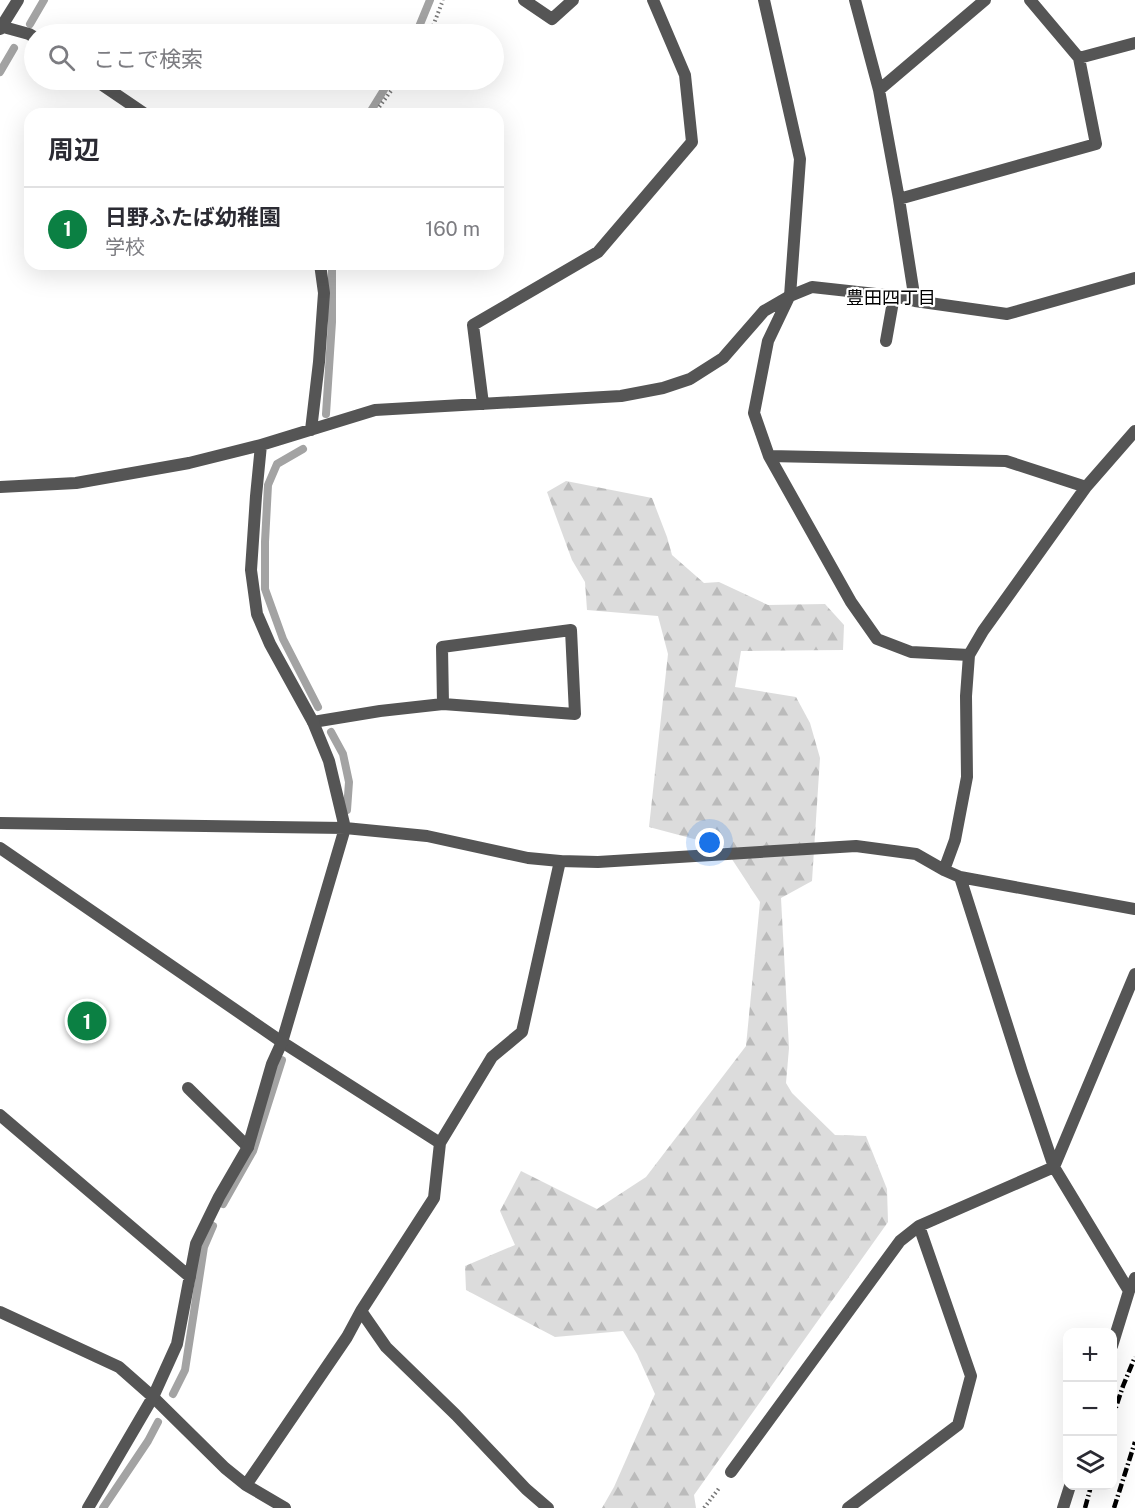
<!DOCTYPE html>
<html lang="ja">
<head>
<meta charset="utf-8">
<style>
  :root { --surface:#fff; --page:#f7f7f7; --text:#2b2b33; --muted:#7c7c81; --line:#e1e1e2; --accent:#0b8043 }
  body { margin:0; font-family:"Public Sans","Noto Sans JP",sans-serif; background:var(--page); color:var(--text) }
  .controls { position:absolute; right:18px; bottom:18px; display:grid; overflow:hidden; border-radius:12px; box-shadow:0 6px 24px #0002 }
  .controls button { width:54px; height:54px; display:grid; place-items:center; padding:0; border:0; border-bottom:2px solid var(--line); background:var(--surface); color:var(--text); font:30px sans-serif }
  .you { position:absolute; left:710px; top:843px; width:21px; height:21px; margin:-15px; border:4px solid #fff; border-radius:50%; background:#1a73e8; box-shadow:0 0 0 9px #1a73e833 }
  .badge { display:grid; place-items:center; width:39px; height:39px; border-radius:50%; background:var(--accent); color:#fff; font-size:20px; font-weight:700 }
  .pin { position:absolute; translate:-50% -50%; border:3px solid #fff; box-shadow:0 2px 6px #0006 }
  .list { margin:0; padding:0; list-style:none }
  h2 { display:flex; justify-content:space-between; align-items:center; height:78px; margin:0; padding:0 24px; font-size:26px }
  h2 small { font-size:20px; font-weight:400; color:var(--muted) }
  .list li { display:grid; grid-template-columns:39px 1fr auto; gap:18px; align-items:center; box-sizing:border-box; height:84px; padding:0 24px; border-top:2px solid var(--line) }
  .list b { display:block; font-size:22px; white-space:nowrap }
  .list p { margin:0; font-size:20px; white-space:nowrap; color:var(--muted) }
  .list em { font-size:20px; font-style:normal; color:var(--muted) }
  .icon { flex:none; width:33px; height:33px; fill:none; stroke:currentColor; stroke-width:2; stroke-linecap:round; stroke-linejoin:round }
  .map { position:relative; flex:none; width:1135px; height:1508px; overflow:hidden }
  .search { position:absolute; background:var(--surface); box-shadow:0 6px 24px #0002; left:24px; top:24px; width:480px; height:66px; display:flex; align-items:center; gap:15px; box-sizing:border-box; padding:0 21px; border-radius:33px; color:var(--muted); font-size:22px }
  .panel { position:absolute; background:var(--surface); box-shadow:0 6px 24px #0002; left:24px; top:108px; width:480px; height:162px; border-radius:18px }
  .map>svg:first-child { display:block }
</style>
</head>
<body>
<div class="map">
<svg width="1135" height="1508" viewBox="0 0 1135 1508">
  <defs>
    <pattern id="forest-firs" width="22" height="20" patternUnits="userSpaceOnUse" patternTransform="scale(1.5)"><rect width="22" height="20" fill="#dcdcdc"/><path d="M5 1l3.5 6h-7zM16 11l3.5 6h-7z" fill="#bbb"/></pattern>
  </defs>
  <rect width="100%" height="100%" fill="#fff"/>
  <!-- forest -->
  <path fill="url(#forest-firs)" d="M566,481L652,498L667,537L672,555L704,583L719,582L768,605L825,604L844,625L843,650L741,651L735,687L796,697L810,723L820,758L812,881L781,898L789,1048L786,1083L792,1093L835,1135L866,1136L887,1189L888,1222L694,1495L696,1508H602L614,1487L655,1394L637,1354L623,1331L555,1337L466,1290L465,1266L515,1245L500,1211L521,1171L597,1209L646,1177L746,1046L760,902L724,847L649,827L668,654L658,616L587,610L585,582L572,560L547,492Z"/>
  <g fill="none" stroke-linecap="round" stroke-linejoin="round">
    <!-- stream -->
    <path stroke="#a3a3a3" stroke-width="8" d="M30,24L44,0
      M416,34L430,0
      M0,72L14,48
      M369,114L390,80
      M326,414L332,322V264
      M303,449L277,464L268,485L265,542V589L283,639L318,707
      M331,732L343,754L349,782L347,810
      M223,1204L253,1151L282,1060
      M173,1394L185,1370L204,1247L213,1226
      M103,1508L148,1441L158,1422"/>
    <!-- path -->
    <path stroke="#777" stroke-width="4" stroke-dasharray="1.5 3" stroke-linecap="butt" d="M430,34L443,0
      M374,114L399,80
      M704,1508L720,1487"/>
    <!-- lane -->
    <path stroke="#555" stroke-width="12" d="M764,0L800,159L790,296
      M886,341L894,296
      M313,722L380,711L443,704L575,714L571,630L442,647L443,704
      M0,848L282,1042L440,1143
      M188,1088L248,1147
      M361,1311L386,1347L456,1415L526,1489L548,1508
      M153,1397L225,1468L246,1485L285,1508
      M246,1485L347,1337L361,1311L434,1198L440,1143L492,1057L522,1032L560,861"/>
    <!-- street -->
    <path stroke="#555" stroke-width="12" d="M524,0L552,19L573,0
      M855,0L879,90L899,199L915,301
      M1030,0L1079,58L1135,43
      M0,26L29,34L34,37
      M0,29L18,0
      M95,80L145,114
      M879,90L985,0
      M899,199L1096,144L1079,58
      M789,297L768,341L754,413L769,456L851,602L877,639L911,652L969,655
      M483,404L473,325L598,252L692,142L685,75L653,0
      M311,430L319,362L324,293L320,264
      M769,456L1006,461L1086,487
      M0,487L76,483L189,463L261,445L375,410L621,396L663,388L690,379L723,358L764,311L790,296L812,287L894,296L915,301L1007,314L1135,278
      M0,823L345,828L427,836L528,858L560,861L598,862L856,846L916,854L944,870L960,877L1135,909
      M944,870L955,840L967,777L966,696L969,655L983,631L1086,487L1135,431
      M960,877L1022,1072L1054,1167L1129,1291
      M0,1115L190,1277
      M0,1312L119,1367L153,1397
      M1112,1346L1129,1291L1135,1278
      M731,1472L900,1241L919,1226
      M88,1508L153,1397L177,1344L196,1244L219,1197L248,1147L272,1064L282,1042L345,828L329,761L313,722L270,644L257,614L251,570L256,496L261,445
      M848,1508L958,1425L971,1376L919,1226L1054,1167L1135,974
      M1063,1508L1070,1486"/>
    <!-- rail -->
    <path stroke="#000" stroke-width="4.5" stroke-dasharray="9 3 1.5 3" stroke-linecap="butt" d="M1112,1419L1123,1386L1135,1357
      M1085,1508L1091,1486
      M1114,1508L1135,1442"/>
  </g>
  <g text-anchor="middle" dominant-baseline="central" stroke-width="4.5" stroke-linejoin="round" paint-order="stroke">
    <!-- neighbourhood labels -->
    <g font-size="18" fill="#000" stroke="#fff">
      <text x="891" y="297">豊田四丁目</text>
    </g>
  </g>
</svg>
<div class="controls">
<button>+</button>
<button>−</button>
<button><svg class="icon" aria-label="layers" viewBox="0 0 24 24"><path d="M12 4l9 5-9 5-9-5zM3 14l9 5 9-5"/></svg></button>
</div>
<div class="you"></div>
<div class="pin badge" style="left:87px;top:1021px">1</div>
<div class="search"><svg class="icon" aria-label="search" viewBox="0 0 24 24"><circle cx="10" cy="10" r="6"/><path d="M15 15l6 6"/></svg>ここで検索</div>
<section class="panel">
<h2>周辺<small></small></h2>
<ul class="list">
<li><span class="badge">1</span><div><b>日野ふたば幼稚園</b><p>学校</p></div><em>160 m</em></li>
</ul>
</section>
</div>
</body>
</html>
